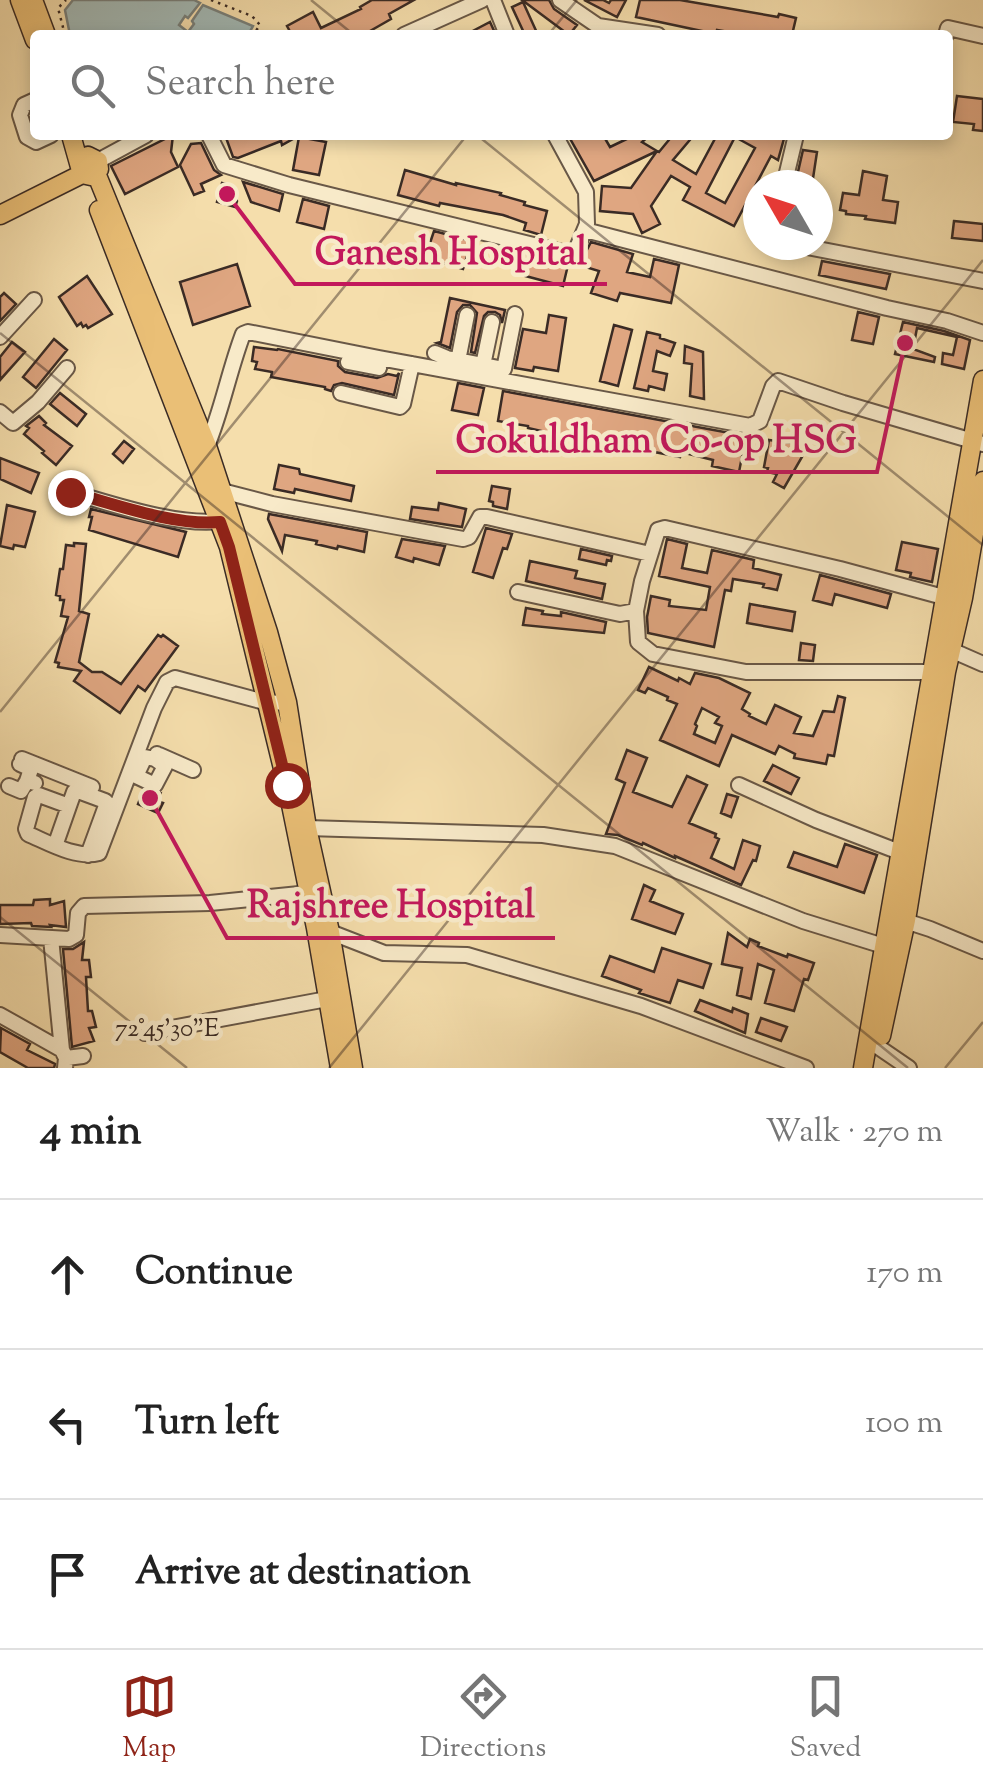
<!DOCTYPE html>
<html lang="en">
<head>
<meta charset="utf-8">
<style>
  :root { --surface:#fff; --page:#f2f2f2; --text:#222; --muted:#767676; --line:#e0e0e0; --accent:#8f2418 }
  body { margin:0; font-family:"Sorts Mill Goudy",serif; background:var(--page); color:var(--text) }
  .compass { position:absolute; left:743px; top:170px; width:90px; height:90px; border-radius:50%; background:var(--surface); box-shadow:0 5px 15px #0003; rotate:309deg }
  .stop { position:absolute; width:30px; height:30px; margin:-22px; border:8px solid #8f2418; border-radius:50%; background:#fff }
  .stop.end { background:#8f2418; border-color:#fff; box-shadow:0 2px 10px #0008 }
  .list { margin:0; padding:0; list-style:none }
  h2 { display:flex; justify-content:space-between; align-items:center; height:130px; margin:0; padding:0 40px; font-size:42px }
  h2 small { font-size:32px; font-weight:400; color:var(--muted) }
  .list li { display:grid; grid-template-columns:65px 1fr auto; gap:30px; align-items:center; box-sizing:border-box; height:150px; padding:0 40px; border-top:2px solid var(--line) }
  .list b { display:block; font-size:38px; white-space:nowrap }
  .list em { font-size:32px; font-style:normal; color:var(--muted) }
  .icon { flex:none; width:55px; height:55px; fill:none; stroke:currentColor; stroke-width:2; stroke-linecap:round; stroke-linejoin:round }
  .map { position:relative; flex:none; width:983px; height:1068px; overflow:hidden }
  .search { position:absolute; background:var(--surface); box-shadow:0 5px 15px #0003; left:30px; right:30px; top:30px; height:110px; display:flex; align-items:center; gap:25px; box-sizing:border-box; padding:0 35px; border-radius:10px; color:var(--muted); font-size:38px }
  .sheet { height:580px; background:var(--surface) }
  nav { display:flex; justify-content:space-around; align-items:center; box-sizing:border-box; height:140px; border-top:2px solid var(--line); background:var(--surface); font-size:28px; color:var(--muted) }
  nav a { display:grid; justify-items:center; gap:5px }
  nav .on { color:var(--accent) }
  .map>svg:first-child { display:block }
</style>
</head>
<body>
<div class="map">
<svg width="983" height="1068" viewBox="0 0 983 1068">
  <rect width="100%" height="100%" fill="#f5deac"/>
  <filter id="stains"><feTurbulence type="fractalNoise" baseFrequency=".002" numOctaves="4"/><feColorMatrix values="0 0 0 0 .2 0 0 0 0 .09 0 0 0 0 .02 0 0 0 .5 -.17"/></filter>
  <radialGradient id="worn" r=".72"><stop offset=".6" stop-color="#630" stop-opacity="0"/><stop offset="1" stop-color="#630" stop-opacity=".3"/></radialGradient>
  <!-- water -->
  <path fill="#a2b9b6" stroke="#78807c" stroke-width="2.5" d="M73,0H194L200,3L188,18L185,16L179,25L188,32L194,24L192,21L203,5L253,26L248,35H70L65,10Z"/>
  <!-- building -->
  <path fill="#dfa681" stroke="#3a2b25" stroke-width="2.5" fill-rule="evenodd" d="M372,0H414L389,14L391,19L363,35H292L287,26L313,12L321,28L361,9L360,7Z
    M522,0H549L554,9L577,25L569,35Z
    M584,0H603L609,3L611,0H626L617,17Z
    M640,0H680L778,17L779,14L796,18L792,35H753L740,32V34L717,30L716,34L636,17Z
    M523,2L538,35H525L512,7Z
    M490,22L496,35H465Z
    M957,96L983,99V131L973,130L974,124L953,122Z
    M173,135L171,152L178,167L125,194L111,166Z
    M225,135H300L282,145L281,141L238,158L233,157Z
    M568,135H603L610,147L635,135H650L642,142L657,151L594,181Z
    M673,135H694L673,160L696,174L717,135H785L778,160L771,156L734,226L683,200L690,187L671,176L651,206L660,224L642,233L633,214L600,211L602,186L631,188L657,151L659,152ZM735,137L755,148L725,203L706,193Z
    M299,137L326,142L319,175L293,170Z
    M201,143L214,170L221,175L201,184L204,191L194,195L180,165L191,144Z
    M803,150L817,152L812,185H795Z
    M405,170L456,185V183L501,193L500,195L525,202L524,205L547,211L541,235L524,230L526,223L503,215L440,203L439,206L398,195Z
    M863,171L887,176L883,200L898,202L895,223L865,219L866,216L846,214V211L840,210L843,193L859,195Z
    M243,182L283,194L279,211L251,202Z
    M222,183L230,185L237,201L235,207L217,202Z
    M303,199L329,206L324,229L297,222Z
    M954,221L983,224V241L952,238Z
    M434,231L472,241L463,269L425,258Z
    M591,242L633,254L627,272L650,277L654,259L679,265L671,303L620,293L617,301L591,293L599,271L579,265Z
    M523,253L568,265L563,286L518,274Z
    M822,261L890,274L886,289L819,275Z
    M237,264L250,306L193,325L180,282Z
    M87,276L112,314L88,328L86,325L83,327L81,323L77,326L59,297Z
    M4,293L16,304L0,321V297Z
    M450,298L505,310L502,323L500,315L495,312H488L484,316L475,353L471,352L477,313L470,305H463L457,312L450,348L437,343L441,342Z
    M858,312L879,317L873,344L852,340Z
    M549,315L566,318L558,371L534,367L533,371L515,368L523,329L546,333Z
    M903,322L944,331L970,340L964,369L942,364L943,353L953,355L957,337L917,328L913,349L935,357L934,362L895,354Z
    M614,325L632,330L618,386L600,381Z
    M647,332L660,335V338L675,343L670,356L657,351L653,371L667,374L664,390L649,386L648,391L634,388Z
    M54,339L67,350L36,388L23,377Z
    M12,342L25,352L0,380V357Z
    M685,346L703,352L704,399L690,396L692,364L684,363Z
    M254,347L277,350L278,349L338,361V366L345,372L377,378L388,374L397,376L399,373L394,395L342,383L334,385L331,391L325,389V387L271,377L272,372L255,369L257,362L252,361Z
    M458,383L484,388L478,415L452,410Z
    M503,391L746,436L739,472L712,466L713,460L681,452L680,457L629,447L625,442L599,437L598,444L528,428V426L498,421Z
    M60,393L86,414L77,426L50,404Z
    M39,416L46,423L44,425L72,446L56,465L42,453L44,451L24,434L29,428L26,426Z
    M769,440L792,443L806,450L784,488L773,482L777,474L767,472L768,468L764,467Z
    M124,441L134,449L123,463L113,454Z
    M0,458L39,473L31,493L0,479Z
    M279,465L299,469L300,474L354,486L351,501L295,489L294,493L274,489Z
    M492,486L510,489L507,509L493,506V502L489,501Z
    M439,503L466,509L462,527L410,519L412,507L438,510Z
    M7,505L35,512L25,547L14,545L13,549L0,546Z
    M91,509L186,532L178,557L89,530L92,517H89Z
    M269,514L367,532L364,552L338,546L337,549L316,544L317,541L285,535L282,551L268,519Z
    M486,528L512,534L507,549L503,548L493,578L473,572Z
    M402,539L445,546L439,565L414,558L413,562L396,557Z
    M667,539L687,544L682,568L707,573L712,550L754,560L753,568L781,575L777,590L763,587L764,584L733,579L731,591L725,590L714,647L648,633L647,617L651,596L670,600L669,606L706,610L710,587L659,576Z
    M902,542L938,549L932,582L910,577L911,573L896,570Z
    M74,543L86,544L79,611L89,614L79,662L92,672H102L121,684L158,635L161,637L163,635L178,646L145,691L138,686L120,713L74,681L81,671L58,667L59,663L55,662L68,617L61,616L64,600H60V596L56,595L60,569H63L66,545L74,546Z
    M581,549L612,556L611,561L607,560L606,565L579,559Z
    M530,561L577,571L575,578L605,584L602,599L526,581Z
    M820,575L891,594L887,608L835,594L832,605L813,600Z
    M750,604L795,612L792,631L747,623Z
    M526,608L543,611L542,614L561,616V612L606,622L604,633L523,625Z
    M801,643L815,645L813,661L799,660Z
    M649,667L678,681L679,678L690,684L695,673L719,678L750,693L742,709L750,714L749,716L766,724L775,705L801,717L794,733L813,736L823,711L834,712L838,696L845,698L834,756L828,755L826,764L794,758L795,754L779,746L775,754L732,735L719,766L660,740L677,704L667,700L668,697L648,688L645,693L638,690ZM702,708L719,717L715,723L722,726L715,743L694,734L697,726L695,724Z
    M627,750L647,758L633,792L672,807L687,776L707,785L689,823L716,834L715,837L719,839L711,858L734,869L743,840L760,846L756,861L753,860L741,885L675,856V858L643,843L642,845L618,835L606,834L625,783L616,779Z
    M773,765L799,778L791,794L764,781Z
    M143,791L155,796L160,794L157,801L163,803L158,813L138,804Z
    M727,794L738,797L731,817L721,813Z
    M845,844L877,855L864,893L788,867L794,852L837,867Z
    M644,885L655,890L650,901L683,914L675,934L632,919Z
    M50,899V905L64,901L66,927L50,925L51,927L32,926L31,923L0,924V905H33L34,900Z
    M728,933L747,947L750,939L759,943L758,946L787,957L788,954L814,963L808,980L804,979L794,1011L765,1003L774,970L758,964L751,999L737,995L742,968L722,964Z
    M84,942L82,960H89L91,977H86L88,1011H92L96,1027L89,1028L94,1041L72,1047L63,949H73Z
    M662,948L711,964L703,988L678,980L670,1003L639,993L641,990L602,976L610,956L654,972Z
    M700,1000L732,1012L733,1008L748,1014L745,1033L695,1011Z
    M761,1018L787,1027L781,1041L756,1032Z
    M1,1028L30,1044L27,1050L55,1064L54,1068H28L0,1052Z"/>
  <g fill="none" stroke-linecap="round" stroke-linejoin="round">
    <!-- minor casing -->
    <g stroke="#695847" stroke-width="18">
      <path id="minor" d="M493,0L507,35
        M560,0L598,26L658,35
        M404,35L482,0
        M946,35L948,28L983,36
        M35,100L24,105L20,115L27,137L36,142L51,135
        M209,135L224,165L289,185L574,255L587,224L586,192L555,135
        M98,161L146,135
        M784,185L796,135
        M585,230L887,308L947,321L983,333
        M797,245L983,281
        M0,337L34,300
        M435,353L447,358L504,369L515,314
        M348,362L379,368
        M457,366L467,315
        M481,375L492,322
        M341,393L400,407L403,404L412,364
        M0,412L13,423L38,402L67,368
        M207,446C222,410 229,371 243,334L248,332L379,358L750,426L760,421L773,386L778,381L843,403L983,444
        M218,490L272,504L463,539L469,537L480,517H487L650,554
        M70,492C113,504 175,526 220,521
        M518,592L620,614L636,611L642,581L658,530L665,528L840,569L936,595L952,597
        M636,611L638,642L653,654L746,672H940
        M942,649L951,650L983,664
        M159,755L193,770
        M22,759L92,787
        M155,759L145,757L136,776L155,785L165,766L155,759L157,754
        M20,764L31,769L27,781L35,783
        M739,785L816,820L910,856
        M9,786L21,791L27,781
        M307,828L543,835L615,846L803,921L890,948
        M55,846L69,806
        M88,855L107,803L105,801L78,791L74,792L69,806L39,795L35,797L26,829L28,834C49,843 76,859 99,853L154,708L167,682L175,678L268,703L287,702
        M896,918L930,929L983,951
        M330,932L384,953L467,955L641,1006L806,1068
        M0,935L69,939L76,935L78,913L84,906L210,903L319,892
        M51,938L62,1050
        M0,1015L62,1050L66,1058L65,1068
        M145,1033L327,999
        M868,1040L909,1068
        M66,1058L83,1056"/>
    </g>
    <!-- major casing -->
    <g stroke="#3a2b25" stroke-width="21">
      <path id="major" d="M20,0L35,40
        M33,0L46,35
        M71,135L82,174L91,176L99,169L98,161L88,156L80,162
        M96,173L207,446L268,632L287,702L307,828L330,932L353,1068
        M99,210L229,547L287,785L316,928L340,1068
        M0,215L82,174
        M881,1036L906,920L946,672L963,598L983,481
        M863,1068L983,380"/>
    </g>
    <!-- path -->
    <path stroke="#3a2b25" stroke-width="2.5" stroke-dasharray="2.5 5" stroke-linecap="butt" d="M211,0L252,16L260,25L253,35
      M65,35L58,8L66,0"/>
    <!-- minor -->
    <use href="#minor" stroke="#f8eac9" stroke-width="14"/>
    <!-- major -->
    <use href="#major" stroke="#eabf76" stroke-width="18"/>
  </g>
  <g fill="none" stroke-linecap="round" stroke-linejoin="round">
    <!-- route -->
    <path stroke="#8f2418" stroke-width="12" d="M70,492C115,504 173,526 220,522L229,547L287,785"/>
  </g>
  <!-- ticks -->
  <path fill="none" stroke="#3a2b25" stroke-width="2.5" stroke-opacity="0.45" d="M311,0L354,35M548,35L577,0M477,135L983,545M0,333L908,1068M0,712L467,135M0,917L187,1068M329,1068L983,260M945,1068L983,1022"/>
  <g font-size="25" text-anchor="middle" fill="#3a2b25" stroke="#f8eac9" stroke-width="9" stroke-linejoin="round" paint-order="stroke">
    <text x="167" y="1036">72°45'30"E</text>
  </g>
  <!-- callouts -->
  <path fill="none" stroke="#c2185b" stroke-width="4" d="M227 194L295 284H607M905 343L877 472H436M150 798L227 938H555"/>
  <g fill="#c2185b" stroke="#f8eac9" stroke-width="4">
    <circle cx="227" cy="194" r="10"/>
    <circle cx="905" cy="343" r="10"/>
    <circle cx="150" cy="798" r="10"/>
  </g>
  <g font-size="38" text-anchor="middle" font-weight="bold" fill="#c2185b" stroke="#f8eac9" stroke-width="9" stroke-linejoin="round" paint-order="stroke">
    <text x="451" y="264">Ganesh Hospital</text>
    <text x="656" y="452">Gokuldham Co-op HSG</text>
    <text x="391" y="917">Rajshree Hospital</text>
  </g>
  <rect width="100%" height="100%" filter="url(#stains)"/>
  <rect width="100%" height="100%" fill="url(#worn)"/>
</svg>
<svg class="compass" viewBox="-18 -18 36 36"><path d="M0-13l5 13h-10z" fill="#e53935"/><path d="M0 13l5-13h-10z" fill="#767676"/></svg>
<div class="stop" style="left:287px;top:785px"></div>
<div class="stop end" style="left:70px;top:492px"></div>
<div class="search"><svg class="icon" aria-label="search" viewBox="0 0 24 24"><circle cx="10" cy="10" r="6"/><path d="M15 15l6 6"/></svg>Search here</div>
</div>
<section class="sheet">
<h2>4 min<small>Walk · 270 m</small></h2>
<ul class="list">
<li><svg class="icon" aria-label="ahead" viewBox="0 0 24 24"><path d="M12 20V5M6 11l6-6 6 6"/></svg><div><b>Continue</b></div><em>170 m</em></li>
<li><svg class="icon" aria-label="left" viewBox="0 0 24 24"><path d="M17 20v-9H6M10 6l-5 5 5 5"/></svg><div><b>Turn left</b></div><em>100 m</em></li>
<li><svg class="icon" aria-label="arrive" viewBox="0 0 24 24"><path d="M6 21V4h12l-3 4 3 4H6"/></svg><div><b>Arrive at destination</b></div></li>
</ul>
</section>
<nav>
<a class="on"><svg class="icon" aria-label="map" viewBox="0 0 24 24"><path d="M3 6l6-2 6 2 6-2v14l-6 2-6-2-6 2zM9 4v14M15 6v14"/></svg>Map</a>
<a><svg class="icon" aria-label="directions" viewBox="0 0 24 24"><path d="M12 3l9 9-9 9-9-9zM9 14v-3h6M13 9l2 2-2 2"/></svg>Directions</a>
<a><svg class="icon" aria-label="saved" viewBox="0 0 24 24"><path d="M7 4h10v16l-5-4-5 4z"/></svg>Saved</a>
</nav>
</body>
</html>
